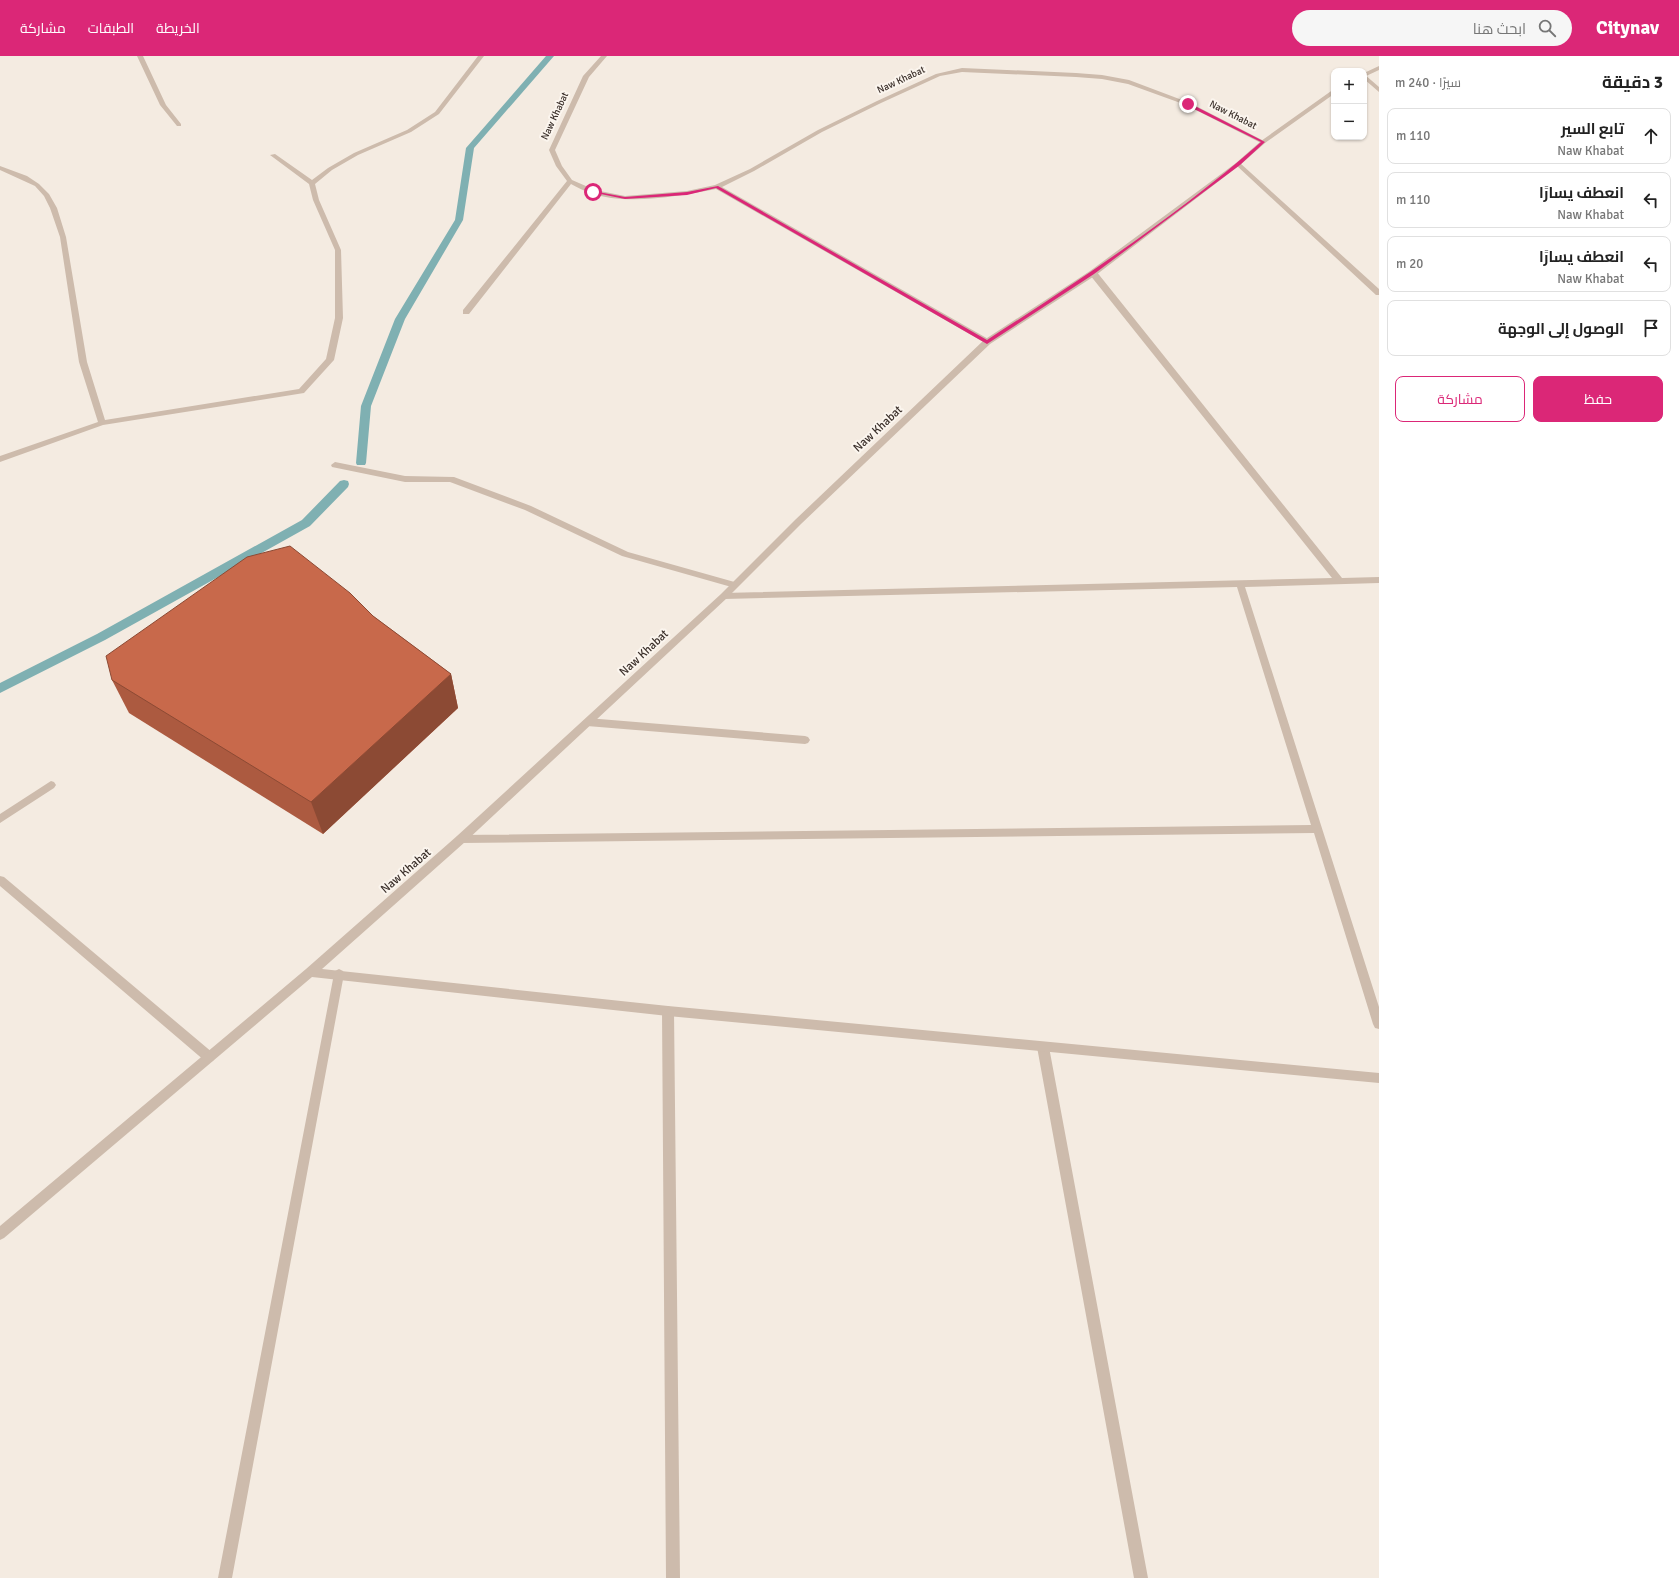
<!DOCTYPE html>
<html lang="ar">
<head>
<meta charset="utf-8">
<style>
  :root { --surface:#fff; --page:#f6f6f6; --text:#222; --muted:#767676; --line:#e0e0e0; --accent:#db2777 }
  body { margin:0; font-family:Signika,Cairo,sans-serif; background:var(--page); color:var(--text); direction:rtl }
  .controls { position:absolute; right:12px; top:12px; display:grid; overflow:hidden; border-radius:8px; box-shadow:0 1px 3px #0004 }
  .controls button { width:36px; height:36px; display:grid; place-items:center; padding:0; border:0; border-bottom:1px solid var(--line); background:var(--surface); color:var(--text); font:20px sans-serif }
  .stop { position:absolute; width:12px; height:12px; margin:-9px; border:3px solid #db2777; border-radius:50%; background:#fff }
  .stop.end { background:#db2777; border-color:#fff; box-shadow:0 1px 4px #0008 }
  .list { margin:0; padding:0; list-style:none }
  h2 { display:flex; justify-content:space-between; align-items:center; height:52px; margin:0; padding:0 16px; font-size:17px }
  h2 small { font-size:13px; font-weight:400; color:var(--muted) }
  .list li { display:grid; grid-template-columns:26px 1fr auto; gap:12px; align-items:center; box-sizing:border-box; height:56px; margin:0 8px 8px; padding:0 8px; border:1px solid var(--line); border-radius:8px }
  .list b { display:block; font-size:15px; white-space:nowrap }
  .list p { margin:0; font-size:13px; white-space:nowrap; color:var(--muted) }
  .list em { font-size:13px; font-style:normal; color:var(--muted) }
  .actions { display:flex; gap:8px; padding:12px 16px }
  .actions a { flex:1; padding:9px 0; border:1px solid var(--accent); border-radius:8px; text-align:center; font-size:14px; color:var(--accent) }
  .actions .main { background:var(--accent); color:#fff }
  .icon { flex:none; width:22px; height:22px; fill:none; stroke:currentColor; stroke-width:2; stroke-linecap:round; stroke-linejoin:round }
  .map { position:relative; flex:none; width:1379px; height:1522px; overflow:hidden; direction:ltr }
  header { display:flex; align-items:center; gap:24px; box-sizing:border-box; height:56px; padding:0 20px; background:var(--accent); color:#fff }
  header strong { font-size:19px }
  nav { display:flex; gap:22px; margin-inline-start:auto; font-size:14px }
  .search { width:280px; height:36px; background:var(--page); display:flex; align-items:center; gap:10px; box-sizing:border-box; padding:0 14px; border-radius:22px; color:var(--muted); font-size:15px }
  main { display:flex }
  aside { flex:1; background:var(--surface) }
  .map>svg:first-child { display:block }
</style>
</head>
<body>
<header>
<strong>Citynav</strong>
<div class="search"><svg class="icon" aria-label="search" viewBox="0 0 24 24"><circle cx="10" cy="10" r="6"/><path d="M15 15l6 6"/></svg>ابحث هنا</div>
<nav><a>الخريطة</a><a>الطبقات</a><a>مشاركة</a></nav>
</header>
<main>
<aside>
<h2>3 دقيقة<small>سيرًا · 240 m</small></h2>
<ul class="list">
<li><svg class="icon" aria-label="ahead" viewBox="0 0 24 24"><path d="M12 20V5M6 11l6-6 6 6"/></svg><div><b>تابع السير</b><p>Naw Khabat</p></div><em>110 m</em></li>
<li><svg class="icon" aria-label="left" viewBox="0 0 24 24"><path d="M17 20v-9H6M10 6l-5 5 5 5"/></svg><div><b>انعطف يسارًا</b><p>Naw Khabat</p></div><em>110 m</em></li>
<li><svg class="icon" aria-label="left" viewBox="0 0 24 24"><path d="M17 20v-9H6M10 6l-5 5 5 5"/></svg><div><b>انعطف يسارًا</b><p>Naw Khabat</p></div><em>20 m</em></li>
<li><svg class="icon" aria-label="arrive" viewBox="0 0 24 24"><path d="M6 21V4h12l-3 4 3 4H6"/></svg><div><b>الوصول إلى الوجهة</b></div></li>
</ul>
<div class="actions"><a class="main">حفظ</a><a>مشاركة</a></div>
</aside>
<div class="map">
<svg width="1379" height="1522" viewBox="0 0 1379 1522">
  <rect width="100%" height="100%" fill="#f4ebe1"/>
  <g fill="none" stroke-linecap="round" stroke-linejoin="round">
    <!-- stream -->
    <path fill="#7fb0b2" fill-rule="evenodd" d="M546,0H554L474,92L463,164L405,263L371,350L366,407L365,409H357L356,407L361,350L395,263L455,164L466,92Z
      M344,424L348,425L349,428L348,431L310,470L105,584L0,637V627L97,578L302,464L340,425Z"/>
    <!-- minor -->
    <path fill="#cdbbac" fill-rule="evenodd" d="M137,0H143L166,49L181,68V70H177L160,49Z
      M478,0H484L439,58L411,76L358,99L332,114L315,128L319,144L341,194L343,262L334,304L304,337L103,369L0,406V400L98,366L79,306L60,181L50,152L44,140L35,130L0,114V110L27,120L39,128L49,138L57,152L66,181L87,306L105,364L299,333L326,303L335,262V194L313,144L309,128L270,99L275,98L312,124L328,112L354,97L407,74L435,56Z
      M601,0H607L589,21L555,94L562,110L572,124L595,134L625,140L687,135L715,129L750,113L818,74L877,45L936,18L962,12L1076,17L1102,19L1129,24L1190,47L1266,86L1261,87L1186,49L1128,28L1102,23L1076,21L962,16L940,20L881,47L822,76L754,115L722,131L990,284V288H987L716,133C680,140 626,150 591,137C584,135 577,131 571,128L469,258H463V254L567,125L556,110L549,94L583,20Z
      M1364,18L1379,31V36L1364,23Z
      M1236,107H1240L1379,233V239H1376L1236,109Z
      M1090,215H1096L1342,522L1379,521V527L1245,531L1379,951V973L1375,972L1373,968L1314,777L461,787L457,786L456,783L457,780L461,779L1311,769L1237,531L724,543L720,540L724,537L1332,522L1090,219Z
      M335,406L405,420L454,421L531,450L628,496L738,527L739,529L735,532L622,500L525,454L450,426H405L332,411L331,409Z
      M587,662L805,680L808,681L810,684L808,687L805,688L587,670L582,666Z
      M51,725L54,726L56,729L54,732L0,767V758Z
      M0,820L4,821L213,997L215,1001L213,1005L209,1006L205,1005L0,830Z
      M339,913L343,915L344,918L232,1522H218L334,918L335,915Z
      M668,950L672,952L674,955L680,1522H666L662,955L664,952Z
      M1043,986L1047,987L1049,991L1148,1522H1134L1037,991L1039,987Z"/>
    <!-- tertiary -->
    <path fill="#cdbbac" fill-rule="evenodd" d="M1379,10V14L1364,21V17Z
      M1334,33V38L1265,87L1240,109L1096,219L990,288L801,468L727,542L465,786L322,913L668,950L1379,1017V1027L668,960L312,921L4,1182L0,1184V1170L306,913L457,780L721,538L795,464L984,284L1090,215L1236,107L1261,85Z"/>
  </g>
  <!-- wall -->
  <path fill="#ac5a40" d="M373,560L451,618L458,652L323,778L129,657L112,624Z"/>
  <!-- shaded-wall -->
  <path fill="#8c4a34" d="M451,618L458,652L323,778L311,746Z"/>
  <!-- building -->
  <path fill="#c8694b" stroke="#8c4a34" d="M290,490L350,537L373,560L451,618L311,746L112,624L106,600L247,501Z"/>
  <!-- route -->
  <path fill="#db2777" d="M1186,47H1189L1265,86L1240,109L1094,218L987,288L716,132L687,139L625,143L591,136L593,135L625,141L687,136L718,130L987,284C1081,223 1176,161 1261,86L1186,49Z"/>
  <g text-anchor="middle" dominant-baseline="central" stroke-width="4" stroke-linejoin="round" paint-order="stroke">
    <!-- far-street labels -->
    <g font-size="10" fill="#3b302b" stroke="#fbf5ee">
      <text transform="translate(901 24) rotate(-25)">Naw Khabat</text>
      <text transform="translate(1233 59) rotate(27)">Naw Khabat</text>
      <text transform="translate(555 60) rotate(-65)">Naw Khabat</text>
    </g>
    <!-- street labels -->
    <g font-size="12" fill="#3b302b" stroke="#fbf5ee">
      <text transform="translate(878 373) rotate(-43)">Naw Khabat</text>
      <text transform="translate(644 597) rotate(-43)">Naw Khabat</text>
      <text transform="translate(406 815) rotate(-41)">Naw Khabat</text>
    </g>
  </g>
</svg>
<div class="controls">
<button>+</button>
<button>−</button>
</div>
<div class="stop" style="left:593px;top:136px"></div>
<div class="stop end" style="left:1188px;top:48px"></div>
</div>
</main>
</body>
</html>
